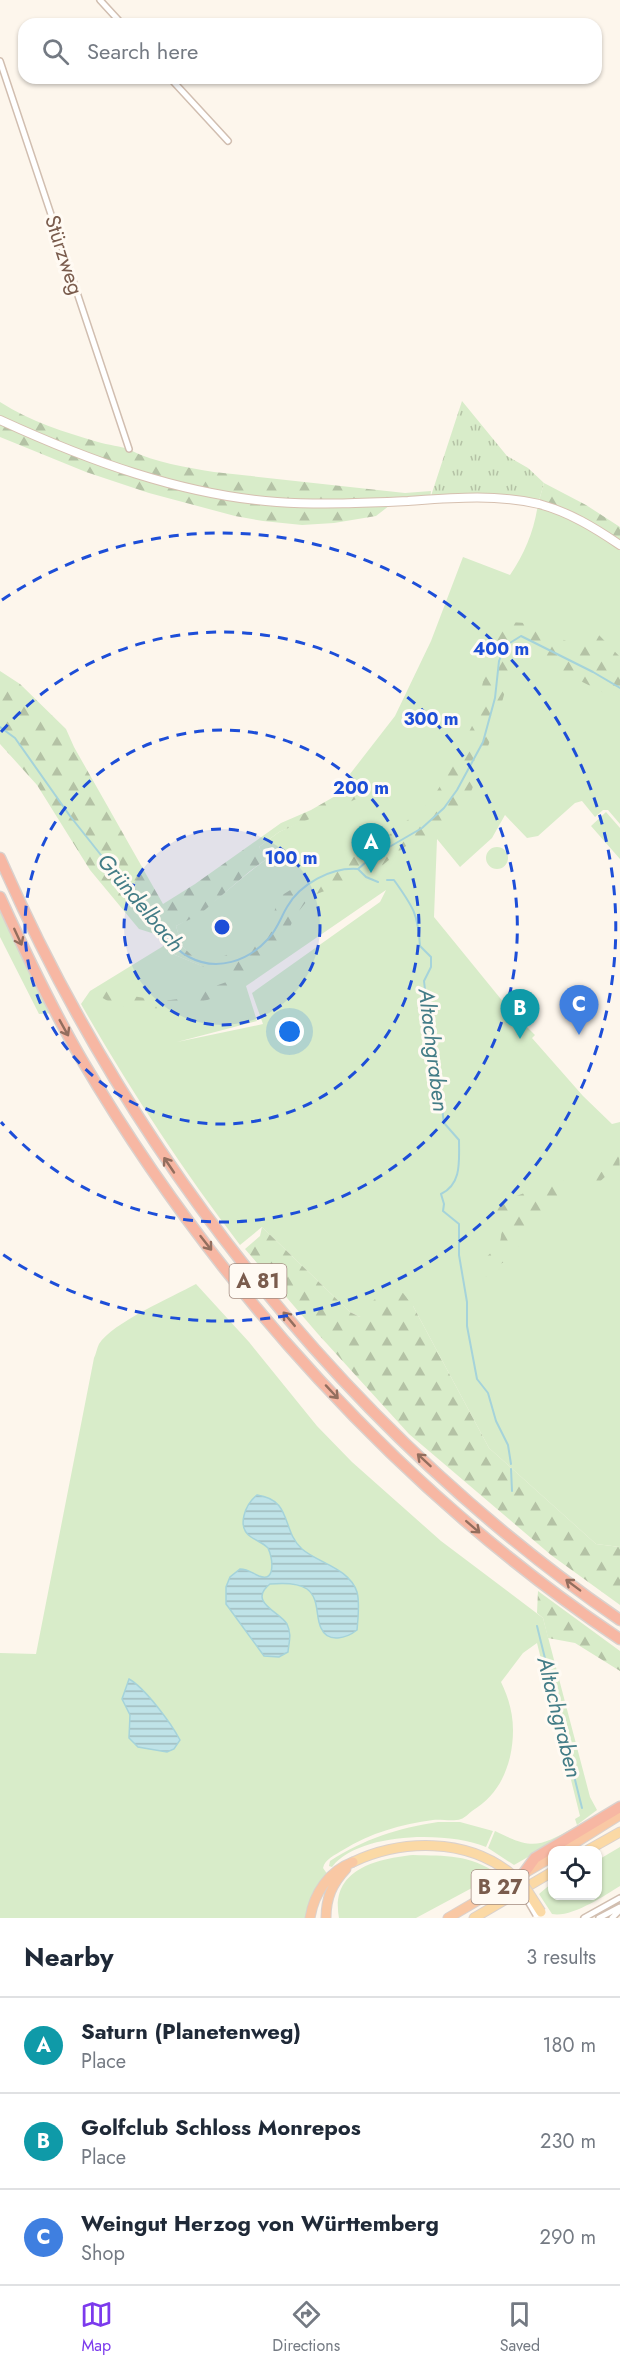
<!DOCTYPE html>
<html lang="en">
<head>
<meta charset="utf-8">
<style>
  :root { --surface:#fff; --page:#f6f6f7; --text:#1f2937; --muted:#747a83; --line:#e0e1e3; --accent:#7c3aed }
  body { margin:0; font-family:Jost,sans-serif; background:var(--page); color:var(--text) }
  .controls { position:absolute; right:18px; bottom:18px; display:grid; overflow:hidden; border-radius:12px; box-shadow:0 2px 4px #0004 }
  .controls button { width:54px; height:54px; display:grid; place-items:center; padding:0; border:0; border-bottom:2px solid var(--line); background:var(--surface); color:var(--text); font:30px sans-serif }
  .you { position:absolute; left:290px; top:1032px; width:21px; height:21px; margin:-15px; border:4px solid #fff; border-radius:50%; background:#1a73e8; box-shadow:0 0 0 9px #1a73e833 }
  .badge { display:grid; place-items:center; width:39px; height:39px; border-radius:50%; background:var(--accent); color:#fff; font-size:20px; font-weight:700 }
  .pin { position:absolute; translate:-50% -50px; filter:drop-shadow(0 2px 3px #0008) }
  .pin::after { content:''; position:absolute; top:32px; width:21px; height:18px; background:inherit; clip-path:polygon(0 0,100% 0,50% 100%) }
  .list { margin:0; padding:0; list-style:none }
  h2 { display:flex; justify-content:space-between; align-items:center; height:78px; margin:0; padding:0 24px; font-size:26px }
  h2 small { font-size:20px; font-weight:400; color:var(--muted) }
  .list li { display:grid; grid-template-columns:39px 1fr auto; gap:18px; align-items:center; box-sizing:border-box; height:96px; padding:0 24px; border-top:2px solid var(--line) }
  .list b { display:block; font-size:22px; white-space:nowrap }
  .list p { margin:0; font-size:20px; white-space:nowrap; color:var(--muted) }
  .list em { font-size:20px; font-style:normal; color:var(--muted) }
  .icon { flex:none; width:33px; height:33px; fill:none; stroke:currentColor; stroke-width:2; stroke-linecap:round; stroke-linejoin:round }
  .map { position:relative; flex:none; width:620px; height:1918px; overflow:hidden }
  .search { position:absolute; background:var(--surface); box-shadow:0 2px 4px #0004; left:18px; right:18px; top:18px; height:66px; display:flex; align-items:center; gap:15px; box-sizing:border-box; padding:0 21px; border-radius:18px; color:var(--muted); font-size:22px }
  .sheet { height:366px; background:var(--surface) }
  nav { display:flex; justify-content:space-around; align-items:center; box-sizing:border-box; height:84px; border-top:2px solid var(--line); background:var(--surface); font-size:16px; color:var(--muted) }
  nav a { display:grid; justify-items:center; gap:3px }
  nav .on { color:var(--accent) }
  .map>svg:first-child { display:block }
</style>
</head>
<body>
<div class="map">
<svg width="620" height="1918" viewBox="0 0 620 1918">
  <defs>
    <pattern id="forest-firs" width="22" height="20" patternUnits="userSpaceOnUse" patternTransform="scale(1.5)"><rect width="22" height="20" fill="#d8ecc9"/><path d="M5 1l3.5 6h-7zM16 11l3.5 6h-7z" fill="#b4c2a5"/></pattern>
    <pattern id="park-tufts" width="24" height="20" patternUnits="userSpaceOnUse" patternTransform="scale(1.5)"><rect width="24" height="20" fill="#d8ecc9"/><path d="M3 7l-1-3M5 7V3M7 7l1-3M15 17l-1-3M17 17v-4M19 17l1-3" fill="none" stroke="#b4c2a5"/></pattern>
    <pattern id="water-rules" width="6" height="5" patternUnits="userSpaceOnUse" patternTransform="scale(1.5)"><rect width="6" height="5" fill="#bfe3e8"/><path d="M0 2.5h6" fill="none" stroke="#a0bbbe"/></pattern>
  </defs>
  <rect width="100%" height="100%" fill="#fdf6ec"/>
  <!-- grass -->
  <path fill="#d8ecc9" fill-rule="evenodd" d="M538,504L555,509L620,545V824L608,810H603L595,817L582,801L575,803L538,836L527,838L505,815L492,838L460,867L437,839L434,917L522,1025L524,1024L535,1035L532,1038L583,1096L612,1124L620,1122V1547L596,1544L489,1448L413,1306L360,1317L350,1312L262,1227L240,1245C181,1168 129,1088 81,1004L90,991L165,945L175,955L202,966L182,946L176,926C212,908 239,878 272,855L263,854L259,847L279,832L362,793L350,774L395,716L431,641L463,557L510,575C525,553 534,531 538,504ZM386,890L380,902L252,993L263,1024L177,1042L257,1021L246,986Z
    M606,812L620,828V859L591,826Z
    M486 858a11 11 0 1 1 22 0a11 11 0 1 1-22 0Z
    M0,897L56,1013L39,1014L0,937Z
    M196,1284L249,1342L317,1426L352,1462L441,1541L543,1618L590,1797L597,1810L577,1825L575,1819L580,1816L537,1643L523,1653L501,1682C513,1707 516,1729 510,1757C504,1781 493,1798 472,1811C469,1813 465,1818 461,1819C453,1822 442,1819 433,1820C402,1824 370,1833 343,1850C335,1855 325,1859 323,1868L328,1875L310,1918H0V1653L36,1654L94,1358C96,1354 97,1348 99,1344C112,1323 172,1297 196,1284Z
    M438,1822H460L493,1831L486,1847C447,1831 359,1832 332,1867L329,1866L330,1861C364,1839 398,1828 438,1822Z
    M575,1827L577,1829L514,1865L488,1848L495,1831C533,1850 539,1847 575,1827Z
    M620,1847V1886C604,1896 571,1918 552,1914L539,1894L552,1883V1896H598V1860Z
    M413,1855C446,1856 469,1854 498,1874L416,1918H339C330,1870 375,1859 413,1855Z"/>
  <!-- forest -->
  <path fill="url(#forest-firs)" d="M0,402C31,422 64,432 98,442C107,445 122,446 130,450C156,463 185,467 214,472L405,493L431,491L430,499L394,502L376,516L334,523L302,525L263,521L235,516L149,493L86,472L0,437Z
    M544,483L586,505L620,527V545L538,504Z
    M509,622L526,623L575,645L589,632L598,634L620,657V701L539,660L521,662L512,667L494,730L468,800L434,831L419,842L406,846L379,868L352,881L311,896L294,917L285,940L242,975L217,974L214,960C255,944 266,941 279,897L323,870L350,859L379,843L430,802L449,772L473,724L487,665L498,634Z
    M0,671L20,684L66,729L74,747L163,904L195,884L281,823L311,810L356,784L362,793L361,797L279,832L259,847L263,853L269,850L272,855L250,871L199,915L176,926L182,946L204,967L175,955L155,934L139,929L90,870L37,785L0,744Z
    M232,980L239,981L240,986C209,1002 179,1010 145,1008C127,1007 116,1007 101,997L99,992L101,988L115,993L162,1001L179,999Z
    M619,1154L620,1172L608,1174L592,1189L589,1186L592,1177L605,1170L603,1163L605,1160L614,1161L615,1156Z
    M561,1179L566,1183L554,1201L523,1232L520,1245L511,1253C510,1263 500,1263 492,1267L487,1277L475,1272L477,1266L499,1245C503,1234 503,1216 492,1209L493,1205Z
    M262,1227L350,1312L360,1317C375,1299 376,1291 403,1293L413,1306L489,1448L596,1544L620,1547V1605L551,1555L409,1434L318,1334L245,1249L260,1236Z
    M538,1591L620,1651V1671L575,1643L548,1638L543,1618L537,1613Z"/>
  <!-- park -->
  <path fill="url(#park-tufts)" d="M462,401L507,456L528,468L544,483L538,504L503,499H430Z"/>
  <!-- water -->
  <path fill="url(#water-rules)" stroke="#a5d3da" stroke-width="1.5" d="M257,1495C293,1500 281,1530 302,1549C318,1563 349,1568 357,1592C360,1603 358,1619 357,1630C347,1638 328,1644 321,1628C315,1616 320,1599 307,1589C297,1582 281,1583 270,1584C247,1602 280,1612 287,1624C292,1635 289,1641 288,1652L279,1657L264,1656L226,1604V1587L230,1577L240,1569C248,1569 252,1573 259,1576C277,1583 272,1557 268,1548C263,1543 257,1541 251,1537C236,1527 245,1505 257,1495Z
    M129,1679C145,1688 171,1723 180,1740L174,1749L167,1752L138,1747L129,1738L130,1715L122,1699Z"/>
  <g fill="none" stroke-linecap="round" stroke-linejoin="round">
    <!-- stream -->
    <path stroke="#a5d3da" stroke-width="2" d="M0,727L15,738L70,816L162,932C170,941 178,952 189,957C217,972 248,961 268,939C277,930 281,917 287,907C300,884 331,867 358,869L372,857L422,828L444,808L457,790L483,742L495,698L499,661L505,646L521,636L593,672L620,688
      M358,869L366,877L378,882
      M387,880H394C413,907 418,913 420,946L431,957V967L424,981L433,1059L437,1073L444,1123L459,1140C459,1161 462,1184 441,1194L444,1204L443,1211L459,1224V1255L467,1302V1326L477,1379L488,1393L496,1421L508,1445L511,1464
      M511,1469L512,1491
      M537,1626L582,1808"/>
    <!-- minor casing -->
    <g stroke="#d1beb0" stroke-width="8">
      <path id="minor" d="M100,0L122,24
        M0,61L129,449
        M170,78L228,141
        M584,1918L620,1898
        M599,1918L620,1907
        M612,1918L620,1910"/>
    </g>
    <!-- secondary casing -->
    <g stroke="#d6c0b0" stroke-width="10">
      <path id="secondary" d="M0,420C87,460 181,495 277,502C321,505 365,503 408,501C451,498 497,494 539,504C569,512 595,528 620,545"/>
    </g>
    <!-- primary casing -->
    <g stroke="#dad1cd" stroke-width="11">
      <path id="primary" d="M588,1850L620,1832
        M353,1862C402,1839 466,1838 510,1873
        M474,1918L552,1872"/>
    </g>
    <!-- trunk casing -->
    <g stroke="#dad1cd" stroke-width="11">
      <path id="trunk" d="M564,1850L620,1815
        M310,1918C314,1893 329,1871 353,1862
        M326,1918C326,1898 332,1884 346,1869
        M448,1918L552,1857"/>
    </g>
    <!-- motorway casing -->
    <g stroke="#dad1cd" stroke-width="13">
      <path id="motorway" d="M0,858C132,1160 348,1432 620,1620
        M0,897C25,952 51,1007 82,1060C215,1286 401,1492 620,1639
        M524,1873L535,1858L620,1807"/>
    </g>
    <!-- minor -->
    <use href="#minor" stroke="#fff" stroke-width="5"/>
    <!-- secondary -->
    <use href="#secondary" stroke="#fff" stroke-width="8"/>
    <!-- primary -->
    <use href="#primary" stroke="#fbd9a5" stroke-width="9"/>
    <!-- trunk -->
    <use href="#trunk" stroke="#f9c8a4" stroke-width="9"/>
    <!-- motorway -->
    <use href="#motorway" stroke="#f7b7a3" stroke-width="10"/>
    <!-- minor-bridge casing -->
    <g stroke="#d1beb0" stroke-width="8" stroke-linecap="butt">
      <path id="minor-bridge" d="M518,1884L536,1915"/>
    </g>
    <!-- primary-bridge casing -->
    <g stroke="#dad1cd" stroke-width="11" stroke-linecap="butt">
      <path id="primary-bridge" d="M510,1873L525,1887L541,1912"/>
    </g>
    <!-- minor-bridge -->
    <use href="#minor-bridge" stroke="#fff" stroke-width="5"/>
    <!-- primary-bridge -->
    <use href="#primary-bridge" stroke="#fbd9a5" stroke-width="9"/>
  </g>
  <!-- one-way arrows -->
  <defs><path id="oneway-shaft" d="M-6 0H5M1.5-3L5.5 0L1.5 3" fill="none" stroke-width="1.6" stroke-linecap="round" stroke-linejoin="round" transform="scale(1.5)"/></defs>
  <g stroke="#936e5e">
    <use href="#oneway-shaft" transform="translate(18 937) rotate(65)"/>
    <use href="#oneway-shaft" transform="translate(64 1028) rotate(61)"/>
    <use href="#oneway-shaft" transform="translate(169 1165) rotate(-124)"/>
    <use href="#oneway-shaft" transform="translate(206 1243) rotate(52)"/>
    <use href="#oneway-shaft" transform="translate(289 1319) rotate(-130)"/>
    <use href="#oneway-shaft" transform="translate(332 1392) rotate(47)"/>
    <use href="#oneway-shaft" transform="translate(424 1460) rotate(-137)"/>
    <use href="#oneway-shaft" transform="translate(473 1527) rotate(41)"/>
    <use href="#oneway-shaft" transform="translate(573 1585) rotate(-143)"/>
  </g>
  <!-- distance rings -->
  <circle cx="222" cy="927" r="98" fill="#1d4ed8" fill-opacity=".12"/>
  <g fill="none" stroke="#1d4ed8" stroke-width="3" stroke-dasharray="10 8">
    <circle cx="222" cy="927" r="98"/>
    <circle cx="222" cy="927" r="197"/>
    <path d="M1 732A295 295 0 1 1 1 1122"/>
    <path d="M2 600A394 394 0 1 1 2 1254"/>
  </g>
  <g text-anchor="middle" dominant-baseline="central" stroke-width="6" stroke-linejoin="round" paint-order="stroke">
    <!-- shield labels -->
    <g fill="#fffaf3" stroke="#a28b7f" stroke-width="1.5">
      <rect x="229.5" y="1264" width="57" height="34" rx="4.5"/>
      <rect x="471.5" y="1870" width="57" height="34" rx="4.5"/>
    </g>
    <g font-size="20" font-weight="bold" fill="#7a5c4d">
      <text x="258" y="1281">A 81</text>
      <text x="500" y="1887">B 27</text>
    </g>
    <!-- street labels -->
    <g font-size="21" fill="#7a5c4d" stroke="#fffaf3">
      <text transform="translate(64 255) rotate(72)">Stürzweg</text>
    </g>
    <!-- water labels -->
    <g font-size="22" font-style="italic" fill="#437c86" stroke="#fffaf3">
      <text transform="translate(141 902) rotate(50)">Gründelbach</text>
      <text transform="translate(434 1050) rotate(83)">Altachgraben</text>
      <text transform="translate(560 1717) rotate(76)">Altachgraben</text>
    </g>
  </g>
  <circle cx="222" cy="927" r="9" fill="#1d4ed8" stroke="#fffaf3" stroke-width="3"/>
  <g font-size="18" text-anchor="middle" font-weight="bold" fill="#1d4ed8" stroke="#fffaf3" stroke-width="6" stroke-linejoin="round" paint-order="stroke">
    <text x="501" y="655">400 m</text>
    <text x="431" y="725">300 m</text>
    <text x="361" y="794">200 m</text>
    <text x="291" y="864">100 m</text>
  </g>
</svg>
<div class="controls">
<button><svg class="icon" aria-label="locate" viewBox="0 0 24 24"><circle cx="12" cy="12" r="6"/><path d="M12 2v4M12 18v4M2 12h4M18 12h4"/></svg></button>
</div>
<div class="you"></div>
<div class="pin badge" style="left:371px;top:873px;background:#0f9aa8">A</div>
<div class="pin badge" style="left:520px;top:1039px;background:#0f9aa8">B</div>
<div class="pin badge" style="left:579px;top:1035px;background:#3f7fe0">C</div>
<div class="search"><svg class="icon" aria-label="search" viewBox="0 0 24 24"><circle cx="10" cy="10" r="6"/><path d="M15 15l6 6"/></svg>Search here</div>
</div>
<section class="sheet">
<h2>Nearby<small>3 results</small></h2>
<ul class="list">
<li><span class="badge" style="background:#0f9aa8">A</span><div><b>Saturn (Planetenweg)</b><p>Place</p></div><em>180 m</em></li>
<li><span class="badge" style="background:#0f9aa8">B</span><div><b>Golfclub Schloss Monrepos</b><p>Place</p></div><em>230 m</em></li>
<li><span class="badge" style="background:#3f7fe0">C</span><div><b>Weingut Herzog von Württemberg</b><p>Shop</p></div><em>290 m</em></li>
</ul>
</section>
<nav>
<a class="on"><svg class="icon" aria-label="map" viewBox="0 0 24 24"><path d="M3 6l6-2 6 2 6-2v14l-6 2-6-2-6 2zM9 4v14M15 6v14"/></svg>Map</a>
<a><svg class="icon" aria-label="directions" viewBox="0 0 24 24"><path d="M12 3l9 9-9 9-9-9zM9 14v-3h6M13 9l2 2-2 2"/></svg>Directions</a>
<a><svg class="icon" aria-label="saved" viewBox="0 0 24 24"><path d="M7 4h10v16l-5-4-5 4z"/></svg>Saved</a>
</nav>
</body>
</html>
